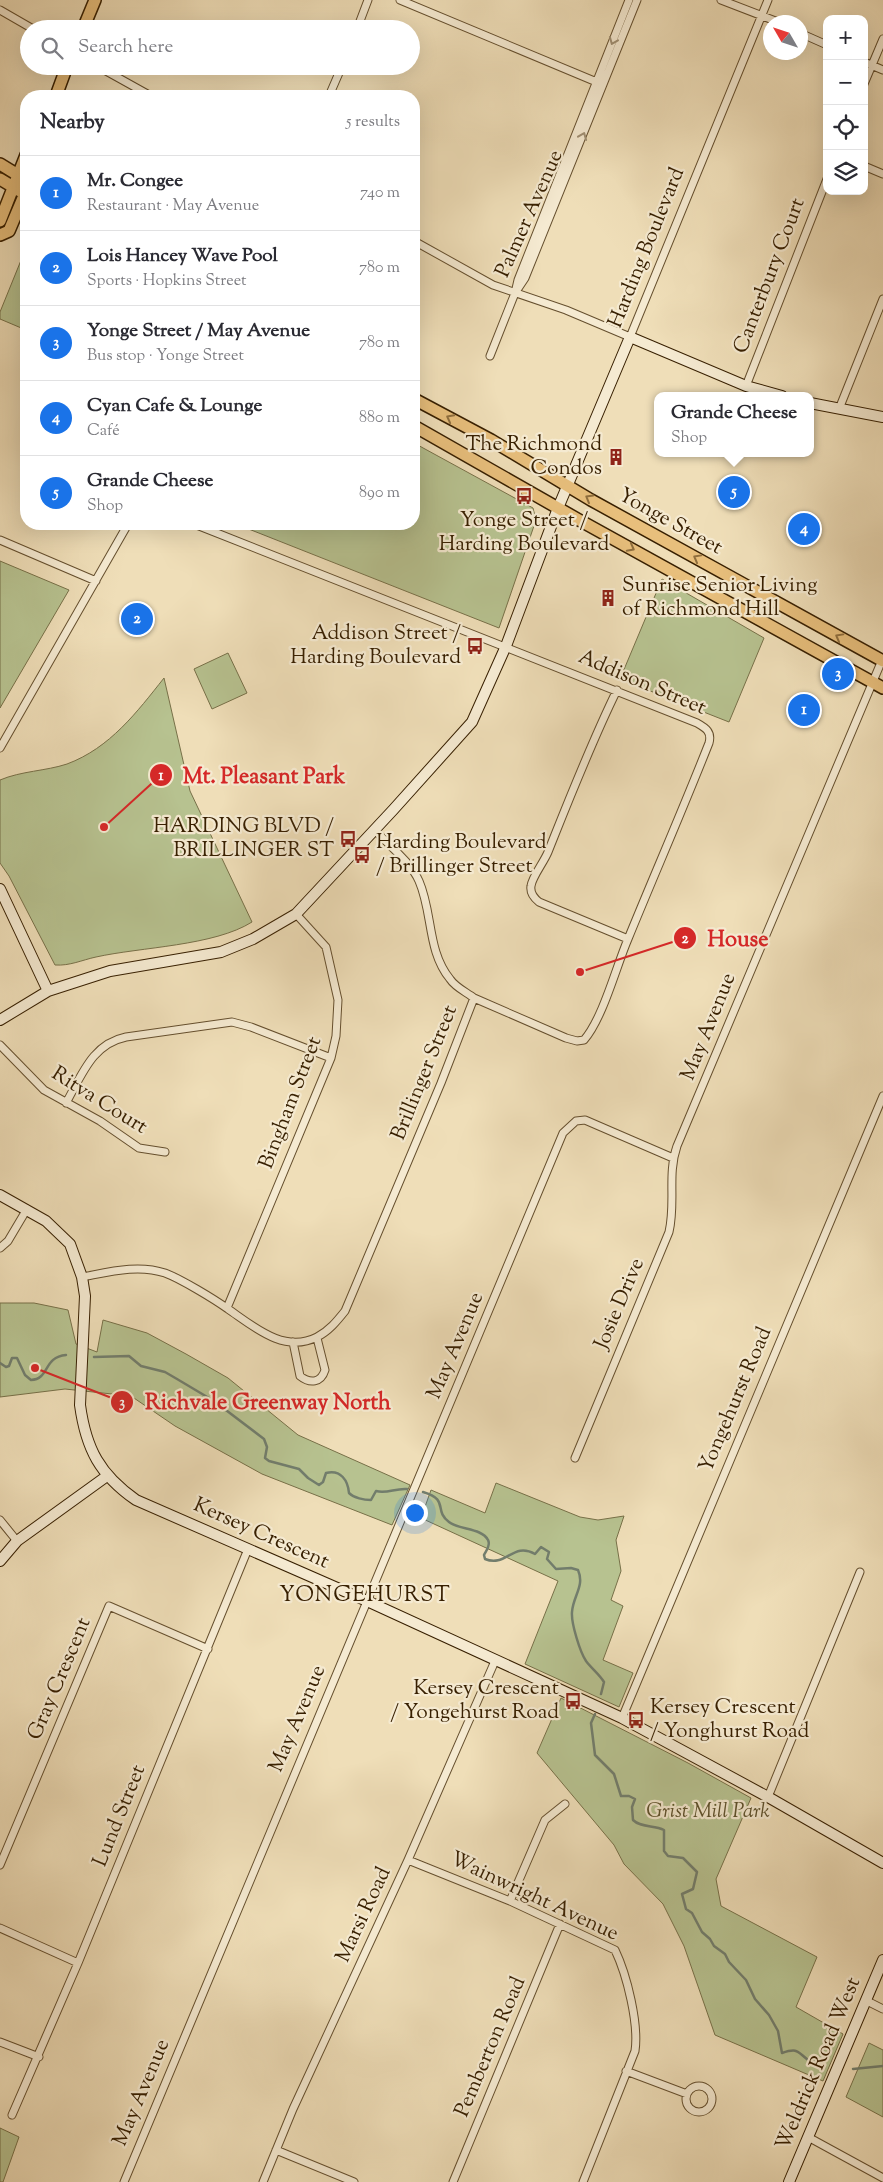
<!DOCTYPE html>
<html lang="en">
<head>
<meta charset="utf-8">
<style>
  :root { --surface:#fff; --page:#f2f2f3; --text:#2b2b33; --muted:#7c7c81; --line:#e1e1e2; --accent:#1a73e8 }
  body { margin:0; font-family:"Sorts Mill Goudy",serif; background:var(--page); color:var(--text) }
  .controls { position:absolute; right:15px; top:15px; display:grid; overflow:hidden; border-radius:10px; box-shadow:0 5px 20px #0002 }
  .controls button { width:45px; height:45px; display:grid; place-items:center; padding:0; border:0; border-bottom:1px solid var(--line); background:var(--surface); color:var(--text); font:25px sans-serif }
  .compass { position:absolute; left:763px; top:15px; width:45px; height:45px; border-radius:50%; background:var(--surface); box-shadow:0 5px 20px #0002; rotate:309deg }
  .you { position:absolute; left:414px; top:1512px; width:18px; height:18px; margin:-12px; border:4px solid #fff; border-radius:50%; background:#1a73e8; box-shadow:0 0 0 8px #1a73e833 }
  .badge { display:grid; place-items:center; width:32px; height:32px; border-radius:50%; background:var(--accent); color:#fff; font-size:16px; font-weight:700 }
  .pin { position:absolute; translate:-50% -50%; border:2px solid #fff; box-shadow:0 1px 5px #0006 }
  .popup { position:absolute; left:654px; top:392px; width:160px; height:65px; box-sizing:border-box; display:grid; place-content:center; border-radius:10px; background:var(--surface); filter:drop-shadow(0 1px 4px #0005); font-size:16px; white-space:nowrap; color:var(--muted) }
  .popup b { font-size:19px; color:var(--text) }
  .popup::after { content:''; position:absolute; left:50%; top:100%; margin-left:-10px; border:10px solid transparent; border-top-color:var(--surface) }
  .list { margin:0; padding:0; list-style:none }
  h2 { display:flex; justify-content:space-between; align-items:center; height:65px; margin:0; padding:0 20px; font-size:21px }
  h2 small { font-size:16px; font-weight:400; color:var(--muted) }
  .list li { display:grid; grid-template-columns:32px 1fr auto; gap:15px; align-items:center; box-sizing:border-box; height:75px; padding:0 20px; border-top:1px solid var(--line) }
  .list b { display:block; font-size:19px; white-space:nowrap }
  .list p { margin:0; font-size:16px; white-space:nowrap; color:var(--muted) }
  .list em { font-size:16px; font-style:normal; color:var(--muted) }
  .icon { flex:none; width:28px; height:28px; fill:none; stroke:currentColor; stroke-width:2; stroke-linecap:round; stroke-linejoin:round }
  .map { position:relative; flex:none; width:883px; height:2182px; overflow:hidden }
  .search { position:absolute; background:var(--surface); box-shadow:0 5px 20px #0002; left:20px; top:20px; width:400px; height:55px; display:flex; align-items:center; gap:12px; box-sizing:border-box; padding:0 18px; border-radius:28px; color:var(--muted); font-size:19px }
  .panel { position:absolute; background:var(--surface); box-shadow:0 5px 20px #0002; left:20px; top:90px; width:400px; height:440px; border-radius:20px }
  .map>svg:first-child { display:block }
</style>
</head>
<body>
<div class="map">
<svg width="883" height="2182" viewBox="0 0 883 2182">
  <rect width="100%" height="100%" fill="#efdeb8"/>
  <filter id="stains"><feTurbulence type="fractalNoise" baseFrequency=".004" numOctaves="4"/><feColorMatrix values="0 0 0 0 .2 0 0 0 0 .09 0 0 0 0 .02 0 0 0 .5 -.17"/></filter>
  <radialGradient id="worn" r=".72"><stop offset=".6" stop-color="#630" stop-opacity="0"/><stop offset="1" stop-color="#630" stop-opacity=".3"/></radialGradient>
  <!-- green -->
  <path fill="#b7c290" stroke="#777048" d="M26,248V330L0,319V312Z
    M414,443L533,508L536,520L499,628L236,524H414Z
    M0,561L69,590L0,708Z
    M662,579L764,638L729,722L620,679Z
    M228,653L247,693L212,709L194,669Z
    M164,678L190,791L252,922C214,946 141,947 96,957C82,960 70,966 55,965L9,876L0,863V780C21,771 46,771 67,764C110,748 137,712 164,678Z
    M0,1303H34L68,1310L76,1344L97,1352L103,1320L147,1333L186,1354L228,1378L298,1435L410,1485L392,1525L262,1474L175,1426L131,1396L65,1389L0,1397Z
    M496,1483L580,1517L598,1520L624,1516L616,1540L621,1571L611,1600L623,1606L603,1660L633,1673L619,1707L525,1664L558,1581L421,1518L431,1490L485,1513Z
    M561,1698L688,1763L751,1798L716,1879L721,1906L817,1957L796,2007L843,2034L823,2081L715,2035L684,1946L663,1904L624,1864L614,1845L537,1753Z
    M869,2043L883,2050V2117L846,2097Z
    M0,2128L19,2137L3,2182H0Z"/>
  <g fill="none" stroke-linecap="round" stroke-linejoin="round">
    <!-- stream -->
    <path stroke="#727d6c" stroke-width="2.5" d="M94,1357L129,1356L141,1366L165,1372L177,1379L214,1401L264,1439L267,1447L265,1458L269,1461L299,1469L308,1478L319,1485L323,1482L326,1473C341,1469 348,1481 349,1493C354,1498 364,1500 371,1500L376,1491C387,1494 395,1488 407,1489
      M0,1363L6,1367L9,1366L12,1358H17L25,1375L31,1380C50,1379 43,1357 66,1355
      M423,1492C450,1500 433,1510 449,1522C459,1530 482,1528 488,1540C491,1545 486,1551 484,1555L485,1559C506,1568 513,1541 535,1554L541,1547L549,1552L547,1559L556,1569L571,1568L578,1570C585,1586 573,1596 572,1612C571,1623 580,1652 586,1661C592,1669 599,1674 604,1682L601,1694
      M595,1714L591,1723L595,1755L614,1774L621,1796H629L635,1799L632,1807L633,1820C641,1828 654,1825 664,1830V1851L668,1856L683,1858L697,1872L693,1889L682,1894L686,1909L692,1913L702,1932L710,1939L714,1946L725,1954L729,1962L746,1980L755,1999L769,2015L778,2031L782,2053C800,2047 797,2053 811,2062L823,2061
      M853,2069L883,2066"/>
    <!-- street casing -->
    <g stroke="#654f2e" stroke-width="9">
      <path id="street" d="M400,0L599,83
        M721,0L778,22
        M0,10L33,29
        M357,29L368,0
        M800,33L827,45
        M864,62L883,70
        M97,66L151,96
        M864,84L883,39
        M329,96L342,66
        M864,166L883,174
        M414,241L493,285L566,310L630,337L768,0
        M517,290L525,278L637,0
        M490,356L515,293L518,280L629,0
        M746,386L827,179
        M839,409L883,299
        M194,524L697,723C706,728 712,732 709,743C683,809 655,873 628,939C616,967 603,1018 584,1040L577,1041L566,1038L474,998
        M0,540L96,581
        M617,690C591,743 570,797 548,852C544,862 532,877 531,886C530,892 534,898 539,902L628,939
        M0,748L128,524
        M0,1045L44,1090L100,1121L139,1148L165,1152
        M66,1103C82,1075 92,1044 126,1037L232,1022L251,1027L331,1058
        M0,1248L8,1241L27,1209
        M82,1277C109,1272 138,1264 165,1273C181,1279 214,1299 228,1309C253,1326 284,1354 317,1337C329,1331 337,1321 345,1311L441,1083L474,998C466,992 455,987 450,979C427,951 433,913 419,881C410,861 389,846 374,829
        M227,1308L331,1058L336,1036L338,1000L326,947L296,914
        M293,1342L300,1376C310,1384 321,1383 325,1370L317,1338
        M575,1458L669,1232C676,1202 667,1175 677,1146L882,660
        M0,1520L17,1541
        M622,1718L883,1096
        M768,1797L860,1572
        M408,1860L510,1901L615,1950C627,1975 639,2024 635,2051L583,2182
        M0,1865L109,1606L208,1649
        M510,1901L545,1820L565,1804
        M0,1928L78,1963
        M867,2001L883,2009
        M0,2042L39,2057
        M626,2071L687,2094
        M686 2099a13 13 0 1 1 26 0a13 13 0 1 1-26 0Z
        M12,2115L78,1963L248,1549
        M808,2137L883,2178
        M276,2150L354,2182
        M124,2182L563,1133L576,1121L585,1120L673,1158
        M263,2182L293,2109L408,1860L495,1661
        M453,2182L560,1924"/>
    </g>
    <!-- secondary casing -->
    <g stroke="#371f00" stroke-width="12">
      <path id="secondary" d="M810,403L883,417
        M0,889L48,991
        M0,1020L48,991L110,971L221,952L253,939L296,914L393,810L472,722L506,646L558,508L630,337L746,386L782,396
        M0,1195L46,1221L70,1244L82,1277L85,1296L80,1405C86,1449 100,1475 136,1500L367,1601L622,1718L768,1797L883,1863
        M0,1561L17,1541L107,1476
        M789,2182L883,1960"/>
    </g>
    <!-- primary casing -->
    <g stroke="#371f00" stroke-width="14">
      <path id="primary" d="M83,29L95,0
        M56,96L67,66
        M0,164L26,180
        M0,179L20,191
        M0,221L26,155
        M0,235L9,231L26,191
        M414,399L491,440L591,500L883,661
        M414,426L579,520L883,688"/>
    </g>
    <!-- street -->
    <use href="#street" stroke="#f5ead1" stroke-width="7"/>
    <!-- secondary -->
    <use href="#secondary" stroke="#f5ead1" stroke-width="10"/>
    <!-- primary -->
    <use href="#primary" stroke="#e8bf7c" stroke-width="11"/>
  </g>
  <!-- one-way arrows -->
  <defs><path id="oneway-chevron" d="M-2-3.5L2.5 0L-2 3.5" fill="none" stroke-width="1.6" stroke-linecap="round" stroke-linejoin="round" transform="scale(1.25)"/></defs>
  <g stroke="#a08f73">
    <use href="#oneway-chevron" transform="translate(613 41) rotate(112)"/>
    <use href="#oneway-chevron" transform="translate(583 136) rotate(-68)"/>
  </g>
  <g stroke="#906f3e">
    <use href="#oneway-chevron" transform="translate(450 418) rotate(-152)"/>
    <use href="#oneway-chevron" transform="translate(589 498) rotate(-150)"/>
    <use href="#oneway-chevron" transform="translate(631 548) rotate(28)"/>
    <use href="#oneway-chevron" transform="translate(697 558) rotate(-151)"/>
    <use href="#oneway-chevron" transform="translate(839 637) rotate(-151)"/>
  </g>
  <!-- icons -->
  <defs>
    <g id="building-bare" transform="scale(1.35)"><path d="M-4-6H4V6H1V3H-1V6H-4ZM-2.5-4.3h1.7v1.8h-1.7ZM.8-4.3h1.7v1.8H.8ZM-2.5-1h1.7V.8h-1.7ZM.8-1h1.7V.8H.8Z" fill="#8f2418" stroke="#f5ead1" stroke-width="2.5" paint-order="stroke"/></g>
    <g id="bus-bare" transform="scale(1.35)"><path d="M-5-6H5V4H4V6H2V4H-2V6H-4V4H-5ZM-3.5-4V0h7V-4ZM-3.5 1.2v1.5H-2V1.2ZM2 1.2v1.5H3.5V1.2Z" fill="#8f2418" stroke="#f5ead1" stroke-width="2.5" paint-order="stroke"/></g>
  </defs>
  <g fill-rule="evenodd">
    <use href="#building-bare" x="616" y="457"/>
    <use href="#bus-bare" x="524" y="496"/>
    <use href="#building-bare" x="608" y="598"/>
    <use href="#bus-bare" x="475" y="646"/>
    <use href="#bus-bare" x="348" y="839"/>
    <use href="#bus-bare" x="362" y="855"/>
    <use href="#bus-bare" x="573" y="1701"/>
    <use href="#bus-bare" x="636" y="1720"/>
  </g>
  <g text-anchor="middle" dominant-baseline="central" stroke-width="4.5" stroke-linejoin="round" paint-order="stroke">
    <!-- street labels -->
    <g font-size="21" fill="#371f00" stroke="#f5ead1">
      <text transform="translate(530 214) rotate(-66)">Palmer Avenue</text>
      <text transform="translate(647 248) rotate(-68)">Harding Boulevard</text>
      <text transform="translate(770 276) rotate(-69)">Canterbury Court</text>
      <text transform="translate(670 522) rotate(29)">Yonge Street</text>
      <text transform="translate(642 683) rotate(23)">Addison Street</text>
      <text transform="translate(709 1027) rotate(-68)">May Avenue</text>
      <text transform="translate(425 1073) rotate(-68)">Brillinger Street</text>
      <text transform="translate(99 1101) rotate(32)">Ritva Court</text>
      <text transform="translate(291 1103) rotate(-69)">Bingham Street</text>
      <text transform="translate(620 1304) rotate(-67)">Josie Drive</text>
      <text transform="translate(456 1346) rotate(-67)">May Avenue</text>
      <text transform="translate(736 1400) rotate(-67)">Yongehurst Road</text>
      <text transform="translate(261 1534) rotate(24)">Kersey Crescent</text>
      <text transform="translate(60 1679) rotate(-67)">Gray Crescent</text>
      <text transform="translate(298 1719) rotate(-67)">May Avenue</text>
      <text transform="translate(120 1816) rotate(-68)">Lund Street</text>
      <text transform="translate(534 1897) rotate(25)">Wainwright Avenue</text>
      <text transform="translate(364 1915) rotate(-65)">Marsi Road</text>
      <text transform="translate(491 2047) rotate(-67)">Pemberton Road</text>
      <text transform="translate(819 2064) rotate(-67)">Weldrick Road West</text>
      <text transform="translate(142 2093) rotate(-67)">May Avenue</text>
    </g>
    <!-- poi labels -->
    <g font-size="21" fill="#371f00" stroke="#f5ead1" text-anchor="end">
      <text x="602" y="445">The Richmond<tspan x="602" dy="24">Condos</tspan></text>
      <text x="524" y="521" text-anchor="middle">Yonge Street /<tspan x="524" dy="24">Harding Boulevard</tspan></text>
      <text x="622" y="586" text-anchor="start">Sunrise Senior Living<tspan x="622" dy="24">of Richmond Hill</tspan></text>
      <text x="461" y="634">Addison Street /<tspan x="461" dy="24">Harding Boulevard</tspan></text>
      <text x="334" y="827">HARDING BLVD /<tspan x="334" dy="24">BRILLINGER ST</tspan></text>
      <text x="376" y="843" text-anchor="start">Harding Boulevard<tspan x="376" dy="24">/ Brillinger Street</tspan></text>
      <text x="559" y="1689">Kersey Crescent<tspan x="559" dy="24">/ Yongehurst Road</tspan></text>
      <text x="650" y="1708" text-anchor="start">Kersey Crescent<tspan x="650" dy="24">/ Yonghurst Road</tspan></text>
    </g>
    <!-- park labels -->
    <g font-size="21" font-style="italic" fill="#5d502b" stroke="#f5ead1">
      <text x="708" y="1812">Grist Mill Park</text>
    </g>
    <!-- neighbourhood labels -->
    <g font-size="22" letter-spacing="1" fill="#371f00" stroke="#f5ead1">
      <text x="365" y="1596">YONGEHURST</text>
    </g>
  </g>
  <!-- callouts -->
  <path fill="none" stroke="#d62828" stroke-width="2" d="M104 827L161 775M580 972L685 938M35 1368L122 1402"/>
  <g fill="#d62828" stroke="#f5ead1" stroke-width="2">
    <circle cx="104" cy="827" r="5"/>
    <circle cx="580" cy="972" r="5"/>
    <circle cx="35" cy="1368" r="5"/>
    <circle cx="161" cy="775" r="12"/>
    <circle cx="685" cy="938" r="12"/>
    <circle cx="122" cy="1402" r="12"/>
  </g>
  <g font-size="15" text-anchor="middle" font-weight="bold" fill="#fff">
    <text x="161" y="780">1</text>
    <text x="685" y="943">2</text>
    <text x="122" y="1407">3</text>
  </g>
  <g font-size="22" text-anchor="middle" font-weight="bold" fill="#d62828" stroke="#f5ead1" stroke-width="4.5" stroke-linejoin="round" paint-order="stroke">
    <text x="264" y="783">Mt. Pleasant Park</text>
    <text x="738" y="946">House</text>
    <text x="268" y="1409">Richvale Greenway North</text>
  </g>
  <rect width="100%" height="100%" filter="url(#stains)"/>
  <rect width="100%" height="100%" fill="url(#worn)"/>
</svg>
<div class="controls">
<button>+</button>
<button>−</button>
<button><svg class="icon" aria-label="locate" viewBox="0 0 24 24"><circle cx="12" cy="12" r="6"/><path d="M12 2v4M12 18v4M2 12h4M18 12h4"/></svg></button>
<button><svg class="icon" aria-label="layers" viewBox="0 0 24 24"><path d="M12 4l9 5-9 5-9-5zM3 14l9 5 9-5"/></svg></button>
</div>
<svg class="compass" viewBox="-18 -18 36 36"><path d="M0-13l5 13h-10z" fill="#e53935"/><path d="M0 13l5-13h-10z" fill="#7c7c81"/></svg>
<div class="you"></div>
<div class="pin badge" style="left:804px;top:710px">1</div>
<div class="pin badge" style="left:137px;top:619px">2</div>
<div class="pin badge" style="left:838px;top:674px">3</div>
<div class="pin badge" style="left:804px;top:529px">4</div>
<div class="pin badge" style="left:734px;top:492px">5</div>
<div class="popup"><b>Grande Cheese</b>Shop</div>
<div class="search"><svg class="icon" aria-label="search" viewBox="0 0 24 24"><circle cx="10" cy="10" r="6"/><path d="M15 15l6 6"/></svg>Search here</div>
<section class="panel">
<h2>Nearby<small>5 results</small></h2>
<ul class="list">
<li><span class="badge">1</span><div><b>Mr. Congee</b><p>Restaurant · May Avenue</p></div><em>740 m</em></li>
<li><span class="badge">2</span><div><b>Lois Hancey Wave Pool</b><p>Sports · Hopkins Street</p></div><em>780 m</em></li>
<li><span class="badge">3</span><div><b>Yonge Street / May Avenue</b><p>Bus stop · Yonge Street</p></div><em>780 m</em></li>
<li><span class="badge">4</span><div><b>Cyan Cafe &amp; Lounge</b><p>Café</p></div><em>880 m</em></li>
<li><span class="badge">5</span><div><b>Grande Cheese</b><p>Shop</p></div><em>890 m</em></li>
</ul>
</section>
</div>
</body>
</html>
